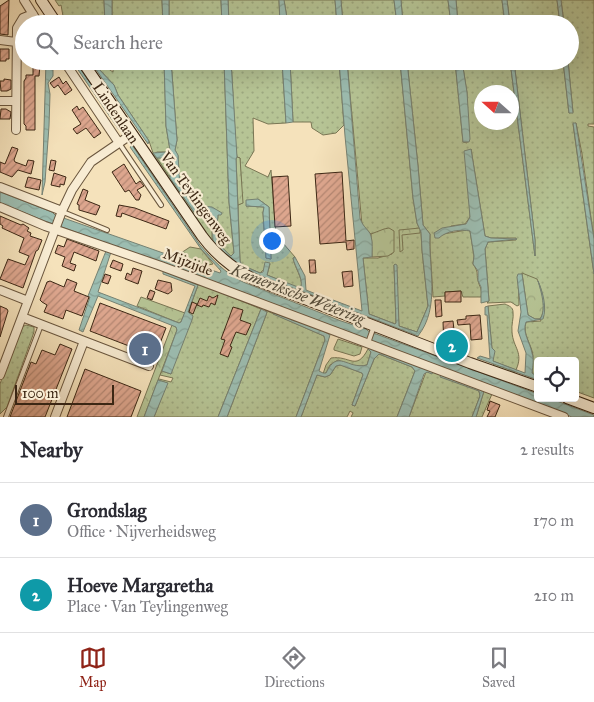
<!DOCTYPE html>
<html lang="en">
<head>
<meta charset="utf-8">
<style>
  :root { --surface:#fff; --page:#f7f7f7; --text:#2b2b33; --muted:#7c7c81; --line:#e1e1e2; --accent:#8f2418 }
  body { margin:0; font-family:"IM FELL Great Primer",serif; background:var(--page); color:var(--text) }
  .controls { position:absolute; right:15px; bottom:15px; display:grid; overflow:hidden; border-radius:5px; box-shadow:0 5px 20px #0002 }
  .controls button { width:45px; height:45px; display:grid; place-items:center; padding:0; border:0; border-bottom:1px solid var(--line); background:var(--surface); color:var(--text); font:25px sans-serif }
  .compass { position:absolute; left:474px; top:85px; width:45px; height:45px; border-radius:50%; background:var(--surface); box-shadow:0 5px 20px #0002; rotate:291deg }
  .scale { position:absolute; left:15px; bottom:12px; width:99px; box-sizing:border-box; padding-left:5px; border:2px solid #3c2714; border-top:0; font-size:14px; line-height:18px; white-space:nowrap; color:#3c2714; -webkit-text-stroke:4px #f8ecd3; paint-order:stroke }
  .you { position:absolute; left:271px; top:240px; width:18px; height:18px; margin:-12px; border:4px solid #fff; border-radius:50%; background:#1a73e8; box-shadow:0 0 0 8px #1a73e833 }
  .badge { display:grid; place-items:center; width:32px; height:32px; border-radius:50%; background:var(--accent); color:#fff; font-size:16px; font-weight:700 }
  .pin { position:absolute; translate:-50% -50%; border:2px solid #fff; box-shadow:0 1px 5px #0006 }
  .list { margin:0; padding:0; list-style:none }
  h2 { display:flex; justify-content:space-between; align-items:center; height:65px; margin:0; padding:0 20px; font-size:21px }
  h2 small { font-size:16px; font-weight:400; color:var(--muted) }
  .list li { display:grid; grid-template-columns:32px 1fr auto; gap:15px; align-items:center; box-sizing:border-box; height:75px; padding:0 20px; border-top:1px solid var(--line) }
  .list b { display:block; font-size:19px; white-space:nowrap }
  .list p { margin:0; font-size:16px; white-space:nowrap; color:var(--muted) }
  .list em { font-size:16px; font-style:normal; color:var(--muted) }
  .icon { flex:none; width:28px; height:28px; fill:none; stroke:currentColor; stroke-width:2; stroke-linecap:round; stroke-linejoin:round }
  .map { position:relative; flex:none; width:594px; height:417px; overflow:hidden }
  .search { position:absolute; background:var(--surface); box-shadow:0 5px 20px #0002; left:15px; right:15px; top:15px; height:55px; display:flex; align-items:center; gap:12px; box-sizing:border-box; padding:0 18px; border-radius:28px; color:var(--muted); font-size:19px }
  .sheet { height:215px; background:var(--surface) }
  nav { display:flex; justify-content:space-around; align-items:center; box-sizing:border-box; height:70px; border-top:1px solid var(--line); background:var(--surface); font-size:14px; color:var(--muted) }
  nav a { display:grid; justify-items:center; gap:2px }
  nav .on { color:var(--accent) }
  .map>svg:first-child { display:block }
</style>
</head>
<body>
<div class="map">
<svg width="594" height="417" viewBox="0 0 594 417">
  <defs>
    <pattern id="grass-dots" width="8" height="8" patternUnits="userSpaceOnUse" patternTransform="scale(1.25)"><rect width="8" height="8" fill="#b6c495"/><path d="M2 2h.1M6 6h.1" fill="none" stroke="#9da880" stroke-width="1.8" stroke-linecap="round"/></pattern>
    <pattern id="forest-crowns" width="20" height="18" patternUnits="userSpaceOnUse" patternTransform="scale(1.25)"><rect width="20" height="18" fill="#b6c495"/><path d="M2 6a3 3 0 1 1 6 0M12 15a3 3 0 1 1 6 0" fill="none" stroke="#9da880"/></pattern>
    <pattern id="water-waves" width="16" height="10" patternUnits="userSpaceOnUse" patternTransform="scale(1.25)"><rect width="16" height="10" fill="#9cbdb1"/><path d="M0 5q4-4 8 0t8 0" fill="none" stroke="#87a297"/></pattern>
    <pattern id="building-hatch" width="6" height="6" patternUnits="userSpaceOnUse" patternTransform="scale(1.25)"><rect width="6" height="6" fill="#dda68e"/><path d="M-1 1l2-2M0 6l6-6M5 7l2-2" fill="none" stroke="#b48773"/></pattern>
  </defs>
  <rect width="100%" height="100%" fill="#f5e2bb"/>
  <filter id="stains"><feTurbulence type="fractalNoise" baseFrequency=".004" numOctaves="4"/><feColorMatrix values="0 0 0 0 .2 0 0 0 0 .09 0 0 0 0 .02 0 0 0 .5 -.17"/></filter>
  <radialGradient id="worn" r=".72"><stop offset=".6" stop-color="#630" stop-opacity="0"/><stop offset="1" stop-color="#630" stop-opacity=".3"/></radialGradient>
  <!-- grass -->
  <path fill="url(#grass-dots)" stroke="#797654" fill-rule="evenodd" d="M55,0H104L105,24H68L63,16L61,5L59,6Z
    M112,0H162L163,24H112Z
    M169,0H221L222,24H169Z
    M228,0H279L280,24H229Z
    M284,0H335L337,24H288Z
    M341,0H394L397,24H343Z
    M401,0H448L451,24H403Z
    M456,0H502L505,24H458Z
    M507,0H557L560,24H510Z
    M561,0H594V124H588V126L594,127V239L582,154L576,123L573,124L594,274V398L575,391V361H538V377C534,376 533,376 532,372C531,367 533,361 533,356C532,344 522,335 526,322L541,321L522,274L518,275L519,305L517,306L511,302L487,303L489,301L485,249L488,242L516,240V238H491L485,236L471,149L470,217L465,224L451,226L443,234L467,230L470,231L474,256L473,264C479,273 476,272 478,280C479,287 483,289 481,297H463L461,291L445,292V296L433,297L430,247V234L423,225L418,166L407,61H455L463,142L467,143V93L462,61H510L535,256V240L514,61H563L569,113L573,112L568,61H570V24H564ZM482,92H512V122H482Z
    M95,61H106L107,68L113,72V61H164L166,126L170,150L168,152H157L154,154L194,212L210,214L212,217V238L225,254L216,248L152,157L153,153L149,141L118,95L114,85L95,65Z
    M171,61H224L229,202L234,253L233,255L231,256C212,240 216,238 218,215L212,208L192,205L180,187L178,156L175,150L177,140Z
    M231,61H282L286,123L268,124L253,118L254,151L245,166L268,177L271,170L276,235L295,257L293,258C295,268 302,277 302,287L298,288L267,275L270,264L260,273L241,265L240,261L238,205L242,203L240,158L237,157L236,150ZM258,199L269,207L271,259L266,258L263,213L264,207L246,206Z
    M290,61H339L344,125L336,133L323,135L312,128L311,122H293Z
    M347,61H400L413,198L417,223L421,232L422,250L428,306L417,332L399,326L395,264L394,265L396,323L395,324L369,314L363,258H378L392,254L393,231L371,234L362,225Z
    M165,270L261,309L218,417H154L167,383L158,380L159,379L171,382L173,378L160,375L162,371L171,374L188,313L198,285L164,271Z
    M505,304C509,306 513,307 513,312C514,318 511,325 512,332C513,348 524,352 516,370L495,362L494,363L515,372L514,375L493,367L494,362L493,361L488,306Z
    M265,310L324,336L325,340L296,417H227L266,315L267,312Z
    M26,325L34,327V332L7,407L0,414V384L20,328Z
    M338,339L362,347L360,354L354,356L334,350V348Z
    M368,349L371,352L367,365C356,368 348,364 338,360L330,365L326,373L323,374L326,365L331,358C350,355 356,372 368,349Z
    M379,354L412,367L415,371L397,417H351L353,413L350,411L347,417H301L317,375L325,377L330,375L336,366L341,365L362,373L363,375L352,405L355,406L374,359Z
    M426,372C443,371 464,384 479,391L480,396L472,417H409Z
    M484,391L492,394L482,417H476Z"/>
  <!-- forest -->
  <path fill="url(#forest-crowns)" stroke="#797654" d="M167,157L171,158V176H169L157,158Z
    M237,157L240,158L243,203L238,205L236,159Z
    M420,228V233L402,235L403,250L400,252L399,230Z
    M384,229L389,228L394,231V252L388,256L372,257L371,234Z
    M190,247L201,249L213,264L202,266L175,257Z
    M522,273L537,279C542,289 547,310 540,319H535L528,315Z
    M141,297L185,313L181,322L179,323L137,306Z
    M172,325L176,327L177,330L144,417H137Z"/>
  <!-- water -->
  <path fill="url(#water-waves)" stroke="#768172" d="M104,0H112V24H105Z
    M162,0H169V24H163Z
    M221,0H228L229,24H222Z
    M279,0H284L288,24H280Z
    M335,0H341L343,24H337Z
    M394,0H401L403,24H397Z
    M448,0H456L458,24H451Z
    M502,0H507L510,24H505Z
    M557,0H561L564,24H560Z
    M46,61H53V76L48,83L50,94L49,126L45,182L42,195Z
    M72,61H75L122,129L119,130Z
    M90,61H95V65L114,85L118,95L149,141L148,144Z
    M164,61H171L177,140L175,150L178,155L180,187L193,205L212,207L222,213L221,215H218C216,238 213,240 231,256L234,253L229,202L224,61H231L237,157L236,159L240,261L242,265L260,273L263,272L265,262L270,263L267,275L298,287H301C303,277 295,268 293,258L295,257L305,276L306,290L321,296L320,298L265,278L241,266L225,254L213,242L212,217L210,214L194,212L170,178L171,158H157L153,153L167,152L170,150L166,126Z
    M282,61H290L293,122L286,123Z
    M339,61H347L360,218C363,228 369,229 371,236C373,242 372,251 372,257L363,258L369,314L395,324L396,323L394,265L395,264L397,265L399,326L417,332L428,306L422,250L421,232L417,223L413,198L400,61H407L418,166L423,225L430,234C428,267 441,307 418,336L332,303L333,300L362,311L345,136Z
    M455,61H462L467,92L470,139L469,142H463Z
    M510,61H514L535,240V256Z
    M563,61H568L573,113H569Z
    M573,123H576L594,239V274Z
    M132,145L200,245C213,260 225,273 243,282L341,321L366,329L368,331L538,394V398H549L594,415V417H572L430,363L433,372L432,374L427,372L424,374L409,417H397L415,371L412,367L379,354L374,359L355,406L352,405L363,375L362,373L340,365L336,366L330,375L325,377L317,375L301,417H296L325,340L324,336L273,314L274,313L320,329L330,335L319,371L323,373H326C338,348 347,370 367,365L371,352L368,349L370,347L421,360L159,262L45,221L0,203V192L52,212L55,215L220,273L221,271L201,249L130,147Z
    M471,149L485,236L491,238L517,239L488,242L485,249L489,301L481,303V287L478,281V271L473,264L474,256L470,231C461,229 446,231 439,238H435L434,233L442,228L466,224L470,217L464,151Z
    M258,199L269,207L271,259L266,258L263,213L264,207L246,206V200Z
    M106,251L111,252L98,292L179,323L181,322L195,286L163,274V272L164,271L198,285L188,312L193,316L192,320L171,374L162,371L177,330L176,327L98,296L83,332L79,330L90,297L88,296Z
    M518,274H522L528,315L535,319H540C547,310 541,291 538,281C543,292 547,308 543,319L526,322C522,333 530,342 532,353C534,359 533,366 532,373L538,377V380L477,358L480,356L490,359L487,315H485V307L488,306L492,348L495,351L493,361L525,373L526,353L518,331L521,312L517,277Z
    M261,309L267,312L266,315L227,417H218Z
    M441,374L484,391L476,417H472L480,396L479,391L440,377Z
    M158,380L168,383L154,417H144Z"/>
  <!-- building -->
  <path fill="url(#building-hatch)" stroke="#3c2714" d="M9,0L8,35L0,34V6Z
    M0,49H9V59H6V61H0Z
    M33,65H40L39,76H35V130H26V126L24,124V81L26,78V75H33Z
    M59,77L63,84L66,81L72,90L65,95L58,85L54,88L50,83Z
    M4,79L11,80V89L7,91H1L0,81H4Z
    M77,106L79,110L83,107L101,133L94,138L86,128L77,134L73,129L81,124L72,110Z
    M1,109H6L11,112L10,119H0Z
    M12,147L18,149L14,160L15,162L26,166L28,160L34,161L31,174L18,170L12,177L0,172V162L5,164Z
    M51,160L56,161L54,171L49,170Z
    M124,164L136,184L140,181L144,186L137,190L141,195L139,200H136L129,190L125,192L112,172Z
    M342,172L346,241L354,240V249L347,250L346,242L320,244L315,174Z
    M54,173L66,177L64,185L60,184V187L51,185Z
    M288,176L291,226L275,227L272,177Z
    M28,177L41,180L39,190L25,187Z
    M83,189L88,191L85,200L100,206L96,215L79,210V205L77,204Z
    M119,205L135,208L169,221L166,229L122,213L121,217L116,216Z
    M0,216L21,225L23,224L29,228L27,231L31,233L30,236L42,240L38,250L36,251L23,288L0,279L8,259L25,265L29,256L19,252L24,238L2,228L3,226L0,224Z
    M67,239L99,251L96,261L74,252L70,263L76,265L74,271L62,266L65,257L55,253L58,245L64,247Z
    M113,260L123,264L121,271L110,267Z
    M309,260H315L316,273H310Z
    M133,268L142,271L138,284L125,279L127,273L131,275Z
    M352,271L353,286L344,287L342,272Z
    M105,274L111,276L108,284L102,282Z
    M67,279L77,283L74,291L89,297L82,316L66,310L63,319L44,312L47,305L42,302L40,300L47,282L50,281L64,287Z
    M158,280L171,283L172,291L168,294L155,289Z
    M150,290L155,292L152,300L147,298Z
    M461,291V302H445V292Z
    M218,295L215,305L211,303L209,307L203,305L202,307L197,305L200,298L207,301L209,296L213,298Z
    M435,300H441L442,316L436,317Z
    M192,302L197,304L193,314L189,312Z
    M100,303L166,328L155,356L90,331Z
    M0,306L7,309L8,311L0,337Z
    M233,307L243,310L240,320L251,324L246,335L236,332L230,346L232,347L228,357L220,354L225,340L221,339Z
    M480,315L482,339L471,340L470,324L458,325L457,320L466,319V316Z
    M453,321L456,348L453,349L444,346L443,322Z
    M60,344L72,349L45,417H10L31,362L36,364L42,350L55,355Z
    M85,369L141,391L131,417H67Z
    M490,401L500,405L495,417H487L490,411L487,410Z"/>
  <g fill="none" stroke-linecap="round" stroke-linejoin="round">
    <!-- service casing -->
    <g stroke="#6a563e" stroke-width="6">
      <path id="service" d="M119,143L161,205
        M63,212L107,230
        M368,343L374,326
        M6,417L41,325"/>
    </g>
    <!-- minor casing -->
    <g stroke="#6a563e" stroke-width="10">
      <path id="minor" d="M24,0L39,24
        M0,40L16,42
        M64,61L119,143
        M0,101H16
        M16,130L17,28L23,18L33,14
        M0,187L62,211L72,190L91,162L132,134
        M0,207L45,226L161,266L564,417
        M0,290L28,301
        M22,317L84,341L55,417
        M84,341L149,366
        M0,375L62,211"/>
    </g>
    <!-- secondary casing -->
    <g stroke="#3c2714" stroke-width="12">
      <path id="secondary" d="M41,0L57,24
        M82,61L202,236C216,255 232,268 253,279L470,363L538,387
        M567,398L594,408"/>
    </g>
    <!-- service -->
    <use href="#service" stroke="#f8ecd3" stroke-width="4"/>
    <!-- minor -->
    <use href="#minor" stroke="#f8ecd3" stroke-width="8"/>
    <!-- secondary -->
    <use href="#secondary" stroke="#f8ecd3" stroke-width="10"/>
  </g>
  <g text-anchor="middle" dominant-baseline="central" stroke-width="4.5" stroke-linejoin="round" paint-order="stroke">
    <!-- street labels -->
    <g font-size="15" fill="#3c2714" stroke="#f8ecd3">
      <text transform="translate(116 113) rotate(56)">Lindenlaan</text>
      <text transform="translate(196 198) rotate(54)">Van Teylingenweg</text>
      <text transform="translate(188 262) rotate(21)">Mijzijde</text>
    </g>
    <!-- water labels -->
    <g font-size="16" font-style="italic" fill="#544c3b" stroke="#f8ecd3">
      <text transform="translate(298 294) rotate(21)">Kameriksche Wetering</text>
    </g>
  </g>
  <rect width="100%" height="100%" filter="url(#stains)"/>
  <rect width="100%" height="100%" fill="url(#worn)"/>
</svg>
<div class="controls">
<button><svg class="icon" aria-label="locate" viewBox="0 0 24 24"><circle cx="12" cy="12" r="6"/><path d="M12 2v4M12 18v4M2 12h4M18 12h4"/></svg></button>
</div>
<svg class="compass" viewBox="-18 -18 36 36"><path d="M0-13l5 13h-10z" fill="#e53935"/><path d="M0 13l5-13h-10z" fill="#7c7c81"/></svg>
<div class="scale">100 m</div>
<div class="you"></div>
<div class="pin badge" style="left:145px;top:349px;background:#5c6f8a">1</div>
<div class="pin badge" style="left:452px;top:346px;background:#0f9aa8">2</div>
<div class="search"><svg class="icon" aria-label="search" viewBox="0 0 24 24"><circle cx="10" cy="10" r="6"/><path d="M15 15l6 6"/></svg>Search here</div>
</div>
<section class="sheet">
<h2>Nearby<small>2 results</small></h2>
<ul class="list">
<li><span class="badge" style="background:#5c6f8a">1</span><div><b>Grondslag</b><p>Office · Nijverheidsweg</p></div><em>170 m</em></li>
<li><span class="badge" style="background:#0f9aa8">2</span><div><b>Hoeve Margaretha</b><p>Place · Van Teylingenweg</p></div><em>210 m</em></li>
</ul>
</section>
<nav>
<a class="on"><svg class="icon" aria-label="map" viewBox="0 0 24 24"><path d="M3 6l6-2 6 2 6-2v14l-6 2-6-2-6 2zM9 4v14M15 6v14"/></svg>Map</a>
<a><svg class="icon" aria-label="directions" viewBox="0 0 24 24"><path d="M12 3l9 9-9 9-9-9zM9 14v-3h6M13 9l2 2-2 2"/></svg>Directions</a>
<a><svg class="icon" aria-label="saved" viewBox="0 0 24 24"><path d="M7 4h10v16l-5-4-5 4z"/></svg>Saved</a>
</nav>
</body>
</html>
